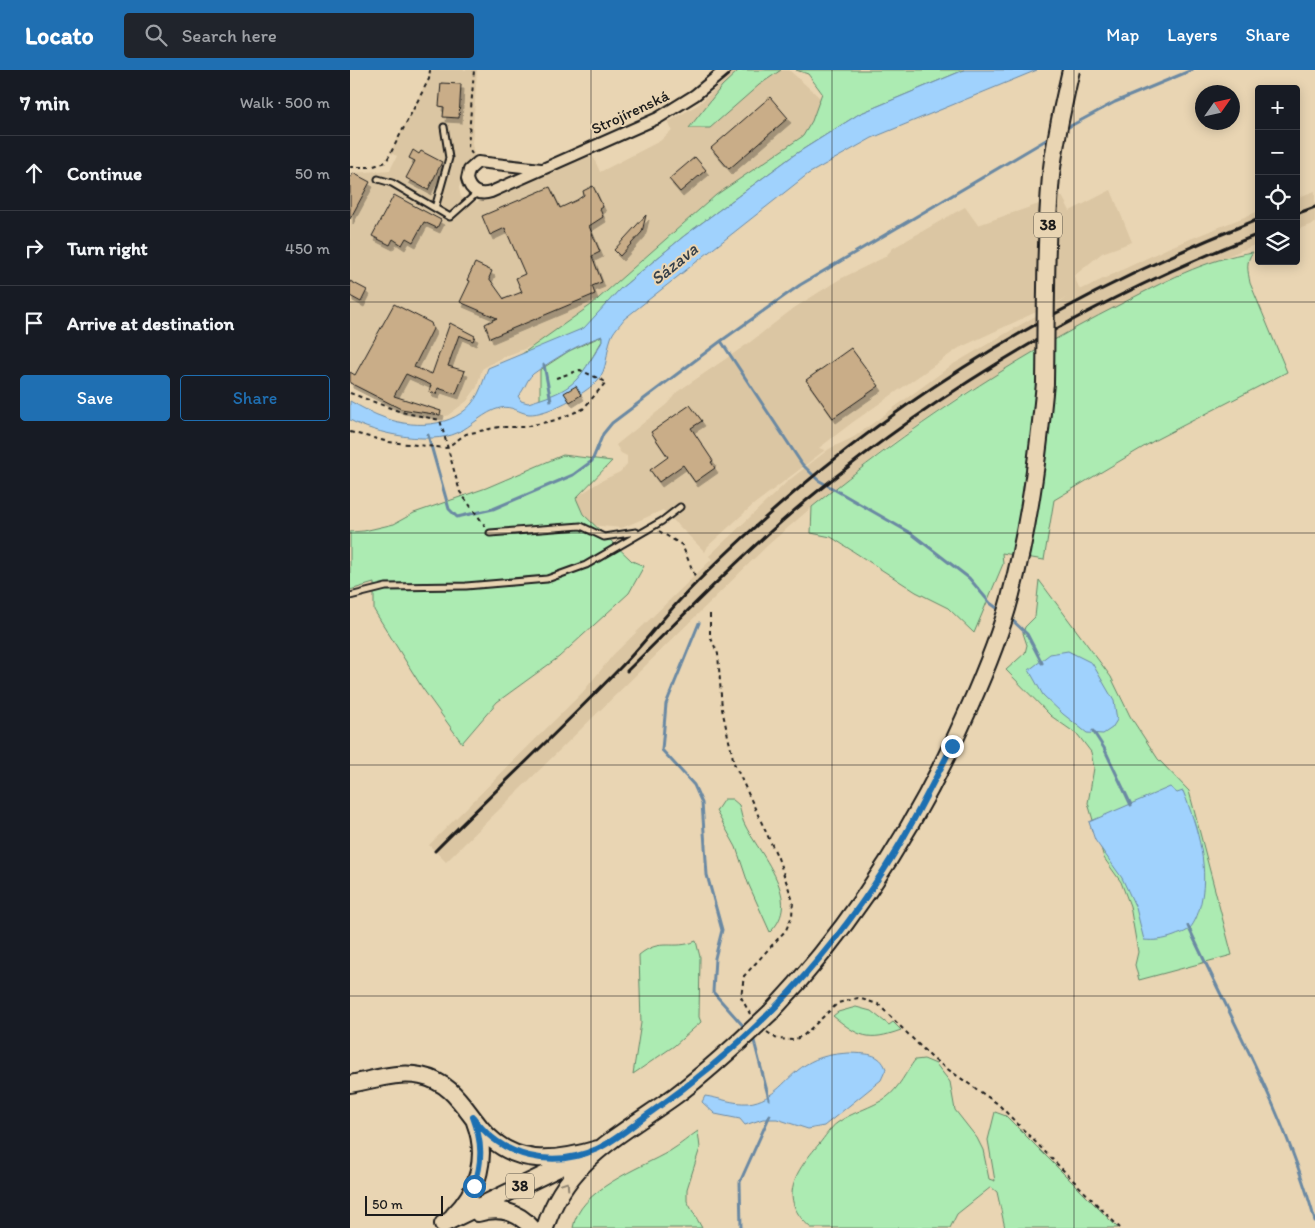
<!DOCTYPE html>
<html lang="en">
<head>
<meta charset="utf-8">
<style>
  :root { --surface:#171b24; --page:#20242c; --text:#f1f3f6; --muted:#9ea1a6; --line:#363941; --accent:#1f6fb2 }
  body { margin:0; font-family:Itim,sans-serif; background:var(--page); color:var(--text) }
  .controls { position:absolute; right:15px; top:15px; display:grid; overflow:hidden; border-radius:5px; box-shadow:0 2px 12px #0003 }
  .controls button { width:45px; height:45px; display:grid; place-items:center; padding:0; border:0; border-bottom:1px solid var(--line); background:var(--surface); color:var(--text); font:25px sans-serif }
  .compass { position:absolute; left:845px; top:15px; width:45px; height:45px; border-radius:50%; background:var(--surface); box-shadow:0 2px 12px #0003; rotate:56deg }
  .scale { position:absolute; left:15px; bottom:12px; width:78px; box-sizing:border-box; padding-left:5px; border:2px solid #1c1c1c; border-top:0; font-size:14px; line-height:18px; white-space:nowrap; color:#1c1c1c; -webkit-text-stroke:4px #e9d5b3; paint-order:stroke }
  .stop { position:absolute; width:15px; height:15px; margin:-11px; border:4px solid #1f6fb2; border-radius:50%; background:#fff }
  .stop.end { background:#1f6fb2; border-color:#fff; box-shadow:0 1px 5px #0008 }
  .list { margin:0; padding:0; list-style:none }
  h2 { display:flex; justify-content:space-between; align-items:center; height:65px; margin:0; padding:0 20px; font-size:21px }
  h2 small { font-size:16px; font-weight:400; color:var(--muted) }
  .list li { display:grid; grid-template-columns:32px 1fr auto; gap:15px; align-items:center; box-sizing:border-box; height:75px; padding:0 20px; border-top:1px solid var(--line) }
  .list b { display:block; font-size:19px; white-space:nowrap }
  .list em { font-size:16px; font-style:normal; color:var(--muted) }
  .actions { display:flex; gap:10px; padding:15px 20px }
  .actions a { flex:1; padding:11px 0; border:1px solid var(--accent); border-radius:5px; text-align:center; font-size:18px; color:var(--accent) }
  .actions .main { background:var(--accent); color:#fff }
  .icon { flex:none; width:28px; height:28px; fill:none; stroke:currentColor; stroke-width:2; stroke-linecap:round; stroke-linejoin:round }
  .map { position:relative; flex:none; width:965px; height:1158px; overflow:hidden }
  header { display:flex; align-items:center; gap:30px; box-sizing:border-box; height:70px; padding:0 25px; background:var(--accent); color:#fff }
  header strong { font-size:24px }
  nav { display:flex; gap:28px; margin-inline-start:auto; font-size:18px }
  .search { width:350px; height:45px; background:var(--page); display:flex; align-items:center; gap:12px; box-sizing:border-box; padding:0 18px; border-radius:5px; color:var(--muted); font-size:19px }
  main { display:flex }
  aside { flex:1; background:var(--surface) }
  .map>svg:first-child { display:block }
</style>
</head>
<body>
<header>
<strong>Locato</strong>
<div class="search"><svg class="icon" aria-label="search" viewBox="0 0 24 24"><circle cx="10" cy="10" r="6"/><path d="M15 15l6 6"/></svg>Search here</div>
<nav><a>Map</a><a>Layers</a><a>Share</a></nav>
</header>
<main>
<aside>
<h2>7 min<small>Walk · 500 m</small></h2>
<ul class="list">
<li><svg class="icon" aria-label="ahead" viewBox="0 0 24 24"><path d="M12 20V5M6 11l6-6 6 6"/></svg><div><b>Continue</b></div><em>50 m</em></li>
<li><svg class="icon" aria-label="right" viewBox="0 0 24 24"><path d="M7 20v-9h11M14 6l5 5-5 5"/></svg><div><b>Turn right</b></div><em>450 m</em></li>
<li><svg class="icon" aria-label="arrive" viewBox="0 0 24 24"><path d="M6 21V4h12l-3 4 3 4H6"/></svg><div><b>Arrive at destination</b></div></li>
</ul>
<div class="actions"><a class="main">Save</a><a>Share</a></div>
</aside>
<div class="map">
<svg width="965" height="1158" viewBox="0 0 965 1158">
  <defs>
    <filter id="shadow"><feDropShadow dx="3" dy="5" stdDeviation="0" flood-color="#0004"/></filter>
  </defs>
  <rect width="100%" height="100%" fill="#e9d5b3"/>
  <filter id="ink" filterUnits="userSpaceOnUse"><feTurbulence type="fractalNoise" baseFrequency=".02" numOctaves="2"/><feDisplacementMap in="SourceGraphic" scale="10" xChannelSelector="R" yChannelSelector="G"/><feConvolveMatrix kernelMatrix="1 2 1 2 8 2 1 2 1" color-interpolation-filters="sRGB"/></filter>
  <g filter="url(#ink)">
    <!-- built -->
    <path fill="#dbc6a3" d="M80,0H127L122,74L125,88L115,97L109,118L111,127L126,132L242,84L250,102L310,71L322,60L318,52L349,34L386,0H439L478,35L490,54L195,271L153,287L132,299L127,317L117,331L97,346L76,345L40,335L0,313V109L3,103L40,100L47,86L40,83L79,7Z
      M761,120L782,172L752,183L724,206L730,220L818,178L909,141V173L830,206L618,321L541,374L462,437L419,474L96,792L79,775L233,622L263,585L362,489L359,486L438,411L479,379L504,367L602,295L716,228L609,278L503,352L469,378L475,380L403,435L358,476L355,482L313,440L272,458L229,454L225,428L251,411L270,402L277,394V386L271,383L266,375L317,334L327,322L399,273L444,238L490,209L535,187L543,178L615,137L628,155L712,126L720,141Z
      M965,121V153L946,160V128Z"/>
    <!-- green -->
    <path fill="#acebb2" stroke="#648467" d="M389,0H431L409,15L360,58H339L372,16Z
      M446,0H614L509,44L444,85L334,166L270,219L235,258L165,289L241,235L366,125L453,66L462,51L472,23L458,4Z
      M903,182C895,192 898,201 900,213L937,302L807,369L704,430L694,490L652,483L653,494L624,563L598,538L566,522L481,467L461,463L462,437C558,359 659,291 769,235C811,213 856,189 903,182Z
      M252,266V271C233,302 228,319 190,330V300L219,281Z
      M213,385L262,391L226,428L233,444L282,491L294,496L279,523L209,587L147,632L112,673L73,619L24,540V513L0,520V462L14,461L44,454L64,443L136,418Z
      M689,510L761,607L780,646L808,689L839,721L882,885L789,910L785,895L788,882L780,836L771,812L754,788L738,733L744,698L741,682L728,665L701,646L656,600L675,583L677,575L673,563L675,557L685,547Z
      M374,729H382L389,735C391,742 392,751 396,757C412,787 453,831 420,862L398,813L386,777L366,741Z
      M346,871L350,887L349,947L351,952L324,976L283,1004L291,953L289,885C311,867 323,881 346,871Z
      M506,937L521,941L539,955L543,952L551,960C518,972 509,967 483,946L488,942Z
      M574,989L586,994L600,1012L605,1040L627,1068L633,1080L639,1109L645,1111L638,1070L645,1042L656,1046L768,1158H655L647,1122L641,1117L607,1144L600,1158H461C426,1128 446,1101 469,1074C475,1067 480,1058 487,1053C502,1042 522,1038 537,1027C549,1018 556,1002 565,990Z
      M348,1061L350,1078L337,1119V1131L352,1158H223C229,1119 289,1099 320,1081C330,1075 339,1067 348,1061Z"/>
    <!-- water -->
    <path fill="#a0d2fd" stroke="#6b89a3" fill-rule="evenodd" d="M614,0H687L522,68L458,104L274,249C270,255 263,261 261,268C256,281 258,300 247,311C235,324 197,345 179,344C169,343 162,335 150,338C134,342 122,356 107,363C81,375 25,364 0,350V331C11,337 23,344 35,348C67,360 111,357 128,324C132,316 135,306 138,298L234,258L270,219L334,166L444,85L509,44ZM252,266V272C227,312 226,319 178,333L171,331L168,326C175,320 176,310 183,304C202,290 230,273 252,266Z
      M718,581L742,593L764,631L767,650L762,658L753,664L737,663L713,644L693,625L679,600L700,584Z
      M820,717L827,723L833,721C848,758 861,801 849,840C847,847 843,856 838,860C834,863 828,864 824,866C813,870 804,871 794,870L786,838L772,808L745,770L739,752Z
      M499,983C515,984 530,982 536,999L531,1010L474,1056L458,1059L427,1049H413L395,1055L390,1049L365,1044L352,1032L355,1026C370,1028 383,1034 398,1033C425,1030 435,1008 455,995C469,986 483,984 499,983Z"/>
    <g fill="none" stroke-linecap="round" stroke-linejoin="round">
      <!-- stream -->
      <path stroke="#6b89a3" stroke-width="3" d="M713,60L765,32L842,0
        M371,271L452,394L468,410L562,464L619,508L640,533L651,541
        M194,295L201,331
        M78,365L99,439L107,447L143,439L223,405L242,391L253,364L262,353L371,271L450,215L701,67
        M660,548L677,564L692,593
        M349,553L316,634L312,680L344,715L352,733L357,805L372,860L365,888L363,922L396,959
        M743,661L754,678L781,735
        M838,856C883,953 937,1048 965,1151
        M403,967L419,1029
        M391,1158L390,1112L420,1045"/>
    </g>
    <!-- building -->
    <path fill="#c9ad88" stroke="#1c1c1c" filter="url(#shadow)" d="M91,13L111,14L109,48L93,47L94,37L89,36Z
      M420,27L438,48L379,99L361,78Z
      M63,80L69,84L71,81L92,92L78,120L56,108L65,91L59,88Z
      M345,87L356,100L330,122L319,109Z
      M3,103L20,112L0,149V109Z
      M243,116L253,137L250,139L253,147L239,156L250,182L242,186L252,212L242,216L245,224L140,268L135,254L147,248L110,232L120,211L117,210L125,193L142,201L139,208L154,229L172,222L166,208L175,204L155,158L140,165L132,146L200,117L210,138L227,130L234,125L233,121Z
      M44,125L91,150L87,158L74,152L63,172L56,168L52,175L43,169L40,175L22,166Z
      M296,145L292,162L270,186L264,180Z
      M0,211L17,220L11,232L0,226Z
      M44,234L81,253L83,259L64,297L82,304L100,253L125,266L123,271L109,265L98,296L115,301L106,324L88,318L86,324L79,322L81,315L56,304L44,326L91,341L90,345L51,339L0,313V302L5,305Z
      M501,278L529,316L483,348L456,310Z
      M226,316L231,325L220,332L214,323Z
      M340,335L352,351L341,358L363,391L361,392L365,398L345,412L333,395L309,412L300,400L318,387L301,362Z"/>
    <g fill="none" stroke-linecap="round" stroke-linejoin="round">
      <!-- lane casing -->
      <g stroke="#1c1c1c" stroke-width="9">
        <path id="lane" d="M28,109L42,113L100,147L127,123
          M85,138L99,88L94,57
          M140,463L231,456L254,467L286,462
          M0,526L36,517L116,516L197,509L236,495L312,451L330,437"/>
      </g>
      <!-- street casing -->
      <g stroke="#1c1c1c" stroke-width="14">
        <path id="street" d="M191,99L128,92L119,100L117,109C120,121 129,126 141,122L308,48L345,25L375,0"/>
      </g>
      <!-- primary casing -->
      <g stroke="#1c1c1c" stroke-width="20">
        <path id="primary" d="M421,942C505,853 570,750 619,638C635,602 650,566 660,528C679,457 688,386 695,313
          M0,1014C23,1010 48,1001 71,1006C101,1012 112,1035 130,1057C162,1097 204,1092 248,1079
          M128,1143C148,1137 168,1141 182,1158
          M103,1146C129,1121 138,1086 125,1052
          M93,1154L223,1091
          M195,1158C216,1090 271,1065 325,1026C348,1009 368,991 389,972"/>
      </g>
      <!-- path -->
      <path stroke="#1c1c1c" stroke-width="2" stroke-dasharray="4 4" stroke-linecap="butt" d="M122,84L118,78L124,0
        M0,97H21L36,92L79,9L80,0
        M0,323L51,342L90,350L110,422L136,457
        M0,362L39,372L96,378L116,364L149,357H174L206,350L233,339L256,312L230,300L206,308
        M309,461L332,475L345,506
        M360,544V566L368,584L372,639L384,693L428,788L443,831L442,846L436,860L394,906L391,927L400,944
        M417,962L427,969L444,970L454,965L488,933L508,928L528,934L583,989L648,1034L770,1158"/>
      <!-- lane -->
      <use href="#lane" stroke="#e9d5b3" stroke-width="5"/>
      <!-- street -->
      <use href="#street" stroke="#e9d5b3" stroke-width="10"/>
      <!-- primary -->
      <use href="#primary" stroke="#e9d5b3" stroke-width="16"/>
      <!-- rail -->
      <path stroke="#1c1c1c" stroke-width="3" d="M946,144L965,137
        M277,601C336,543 394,482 458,429C593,317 744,228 909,164
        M85,781C146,720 209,661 269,599C290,578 308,554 328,532C365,492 406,455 447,420C584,303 741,215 909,149"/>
      <!-- primary-bridge casing -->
      <g stroke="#1c1c1c" stroke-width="20" stroke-linecap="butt">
        <path id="primary-bridge" d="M695,313C696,244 695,174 701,106C705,70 713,35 721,0
          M389,972L421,942"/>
      </g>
      <!-- primary-bridge -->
      <use href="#primary-bridge" stroke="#e9d5b3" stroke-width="16"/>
    </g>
    <!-- one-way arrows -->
    <defs><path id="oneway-chevron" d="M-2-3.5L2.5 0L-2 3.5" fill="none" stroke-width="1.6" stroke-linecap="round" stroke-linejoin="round" transform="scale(1.25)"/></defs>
    <use stroke="#8d826f" href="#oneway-chevron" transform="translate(216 1115) rotate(-56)"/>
  </g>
  <g fill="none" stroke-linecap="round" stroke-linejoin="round" filter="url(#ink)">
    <!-- route -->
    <path stroke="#1f6fb2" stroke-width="6" d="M124,1116C133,1092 132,1071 123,1047C152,1088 202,1099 247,1079C265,1071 282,1056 297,1045C387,983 464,905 524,815C554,771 578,723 602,676"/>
  </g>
  <!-- grid -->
  <path fill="none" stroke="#1c1c1c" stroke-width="1" stroke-opacity="0.55" d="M241,0V1158M482,0V1158M724,0V1158M0,232H965M0,463H965M0,695H965M0,926H965"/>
  <g text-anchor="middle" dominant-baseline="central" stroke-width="4" stroke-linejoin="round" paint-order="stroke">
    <!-- shield labels -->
    <g fill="#e9d5b3" stroke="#5a5449" stroke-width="1">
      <rect x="684" y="142.5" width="28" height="25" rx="4"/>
      <rect x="156" y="1103.5" width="28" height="25" rx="4"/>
    </g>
    <g font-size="15" font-weight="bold" fill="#1c1c1c">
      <text x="698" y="155">38</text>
      <text x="170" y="1116">38</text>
    </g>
    <!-- street labels -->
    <g font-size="16" fill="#1c1c1c" stroke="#e9d5b3">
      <text transform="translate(280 42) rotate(-25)">Strojírenská</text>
    </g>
    <!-- water labels -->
    <g font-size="18" font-style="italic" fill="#364049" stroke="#e9d5b3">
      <text transform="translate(324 194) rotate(-39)">Sázava</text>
    </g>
  </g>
</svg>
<div class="controls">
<button>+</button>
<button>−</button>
<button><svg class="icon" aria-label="locate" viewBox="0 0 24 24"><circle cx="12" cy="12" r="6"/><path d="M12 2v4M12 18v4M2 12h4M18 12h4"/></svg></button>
<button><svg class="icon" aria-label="layers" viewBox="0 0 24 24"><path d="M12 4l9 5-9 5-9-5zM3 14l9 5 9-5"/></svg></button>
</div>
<svg class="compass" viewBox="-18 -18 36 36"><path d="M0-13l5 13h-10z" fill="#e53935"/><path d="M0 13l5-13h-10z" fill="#9ea1a6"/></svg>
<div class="scale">50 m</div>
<div class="stop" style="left:124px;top:1116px"></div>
<div class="stop end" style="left:602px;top:676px"></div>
</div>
</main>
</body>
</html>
